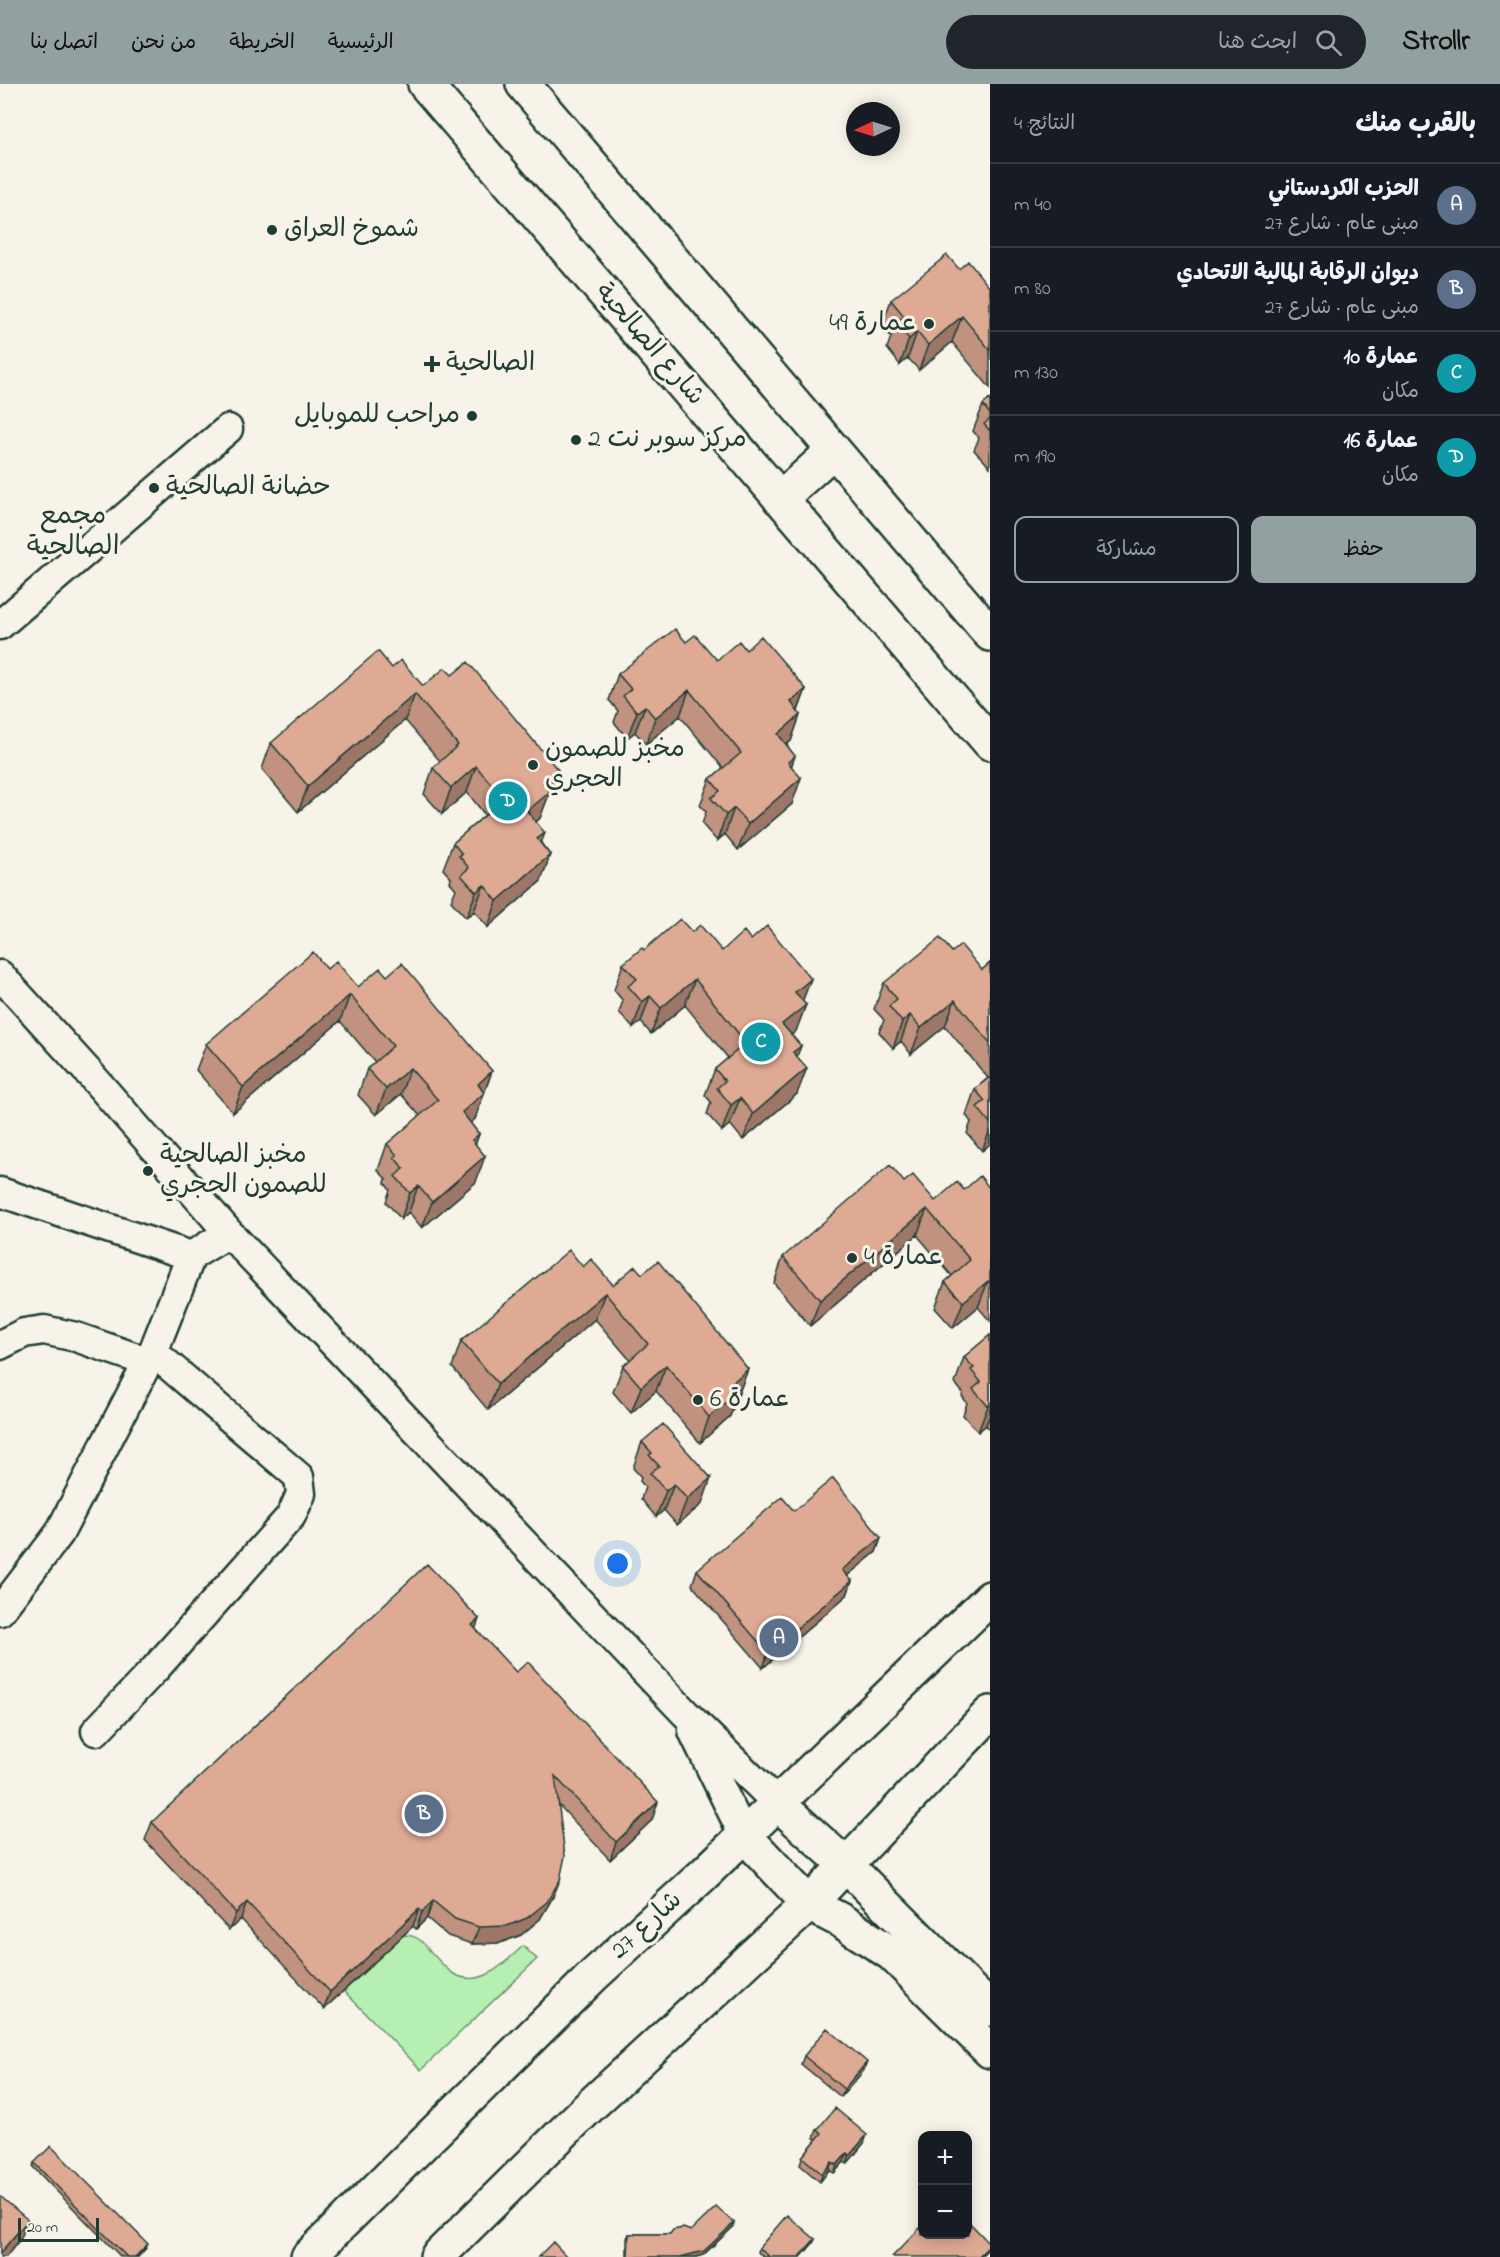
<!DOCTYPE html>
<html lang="ar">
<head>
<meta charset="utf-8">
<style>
  :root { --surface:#171b24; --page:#20242c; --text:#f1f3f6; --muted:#9ea1a6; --line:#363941; --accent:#92a19f }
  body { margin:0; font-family:"Indie Flower","Playpen Sans Arabic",sans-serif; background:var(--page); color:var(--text); direction:rtl }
  .controls { position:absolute; right:18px; bottom:18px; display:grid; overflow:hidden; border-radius:12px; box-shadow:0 3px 15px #0003 }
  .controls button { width:54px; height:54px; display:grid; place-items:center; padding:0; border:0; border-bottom:2px solid var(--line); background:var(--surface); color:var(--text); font:30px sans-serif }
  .compass { position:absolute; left:846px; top:18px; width:54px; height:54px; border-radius:50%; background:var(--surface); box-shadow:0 3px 15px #0003; rotate:266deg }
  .scale { position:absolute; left:18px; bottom:15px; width:81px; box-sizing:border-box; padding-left:6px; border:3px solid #1f3d34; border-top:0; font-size:16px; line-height:21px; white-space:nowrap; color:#1f3d34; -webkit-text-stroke:4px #f7f3e8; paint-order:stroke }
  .you { position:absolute; left:618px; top:1480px; width:21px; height:21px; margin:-15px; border:4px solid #fff; border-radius:50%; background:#1a73e8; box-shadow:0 0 0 9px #1a73e833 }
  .badge { display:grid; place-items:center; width:39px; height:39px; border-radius:50%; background:var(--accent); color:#fff; font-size:20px; font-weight:700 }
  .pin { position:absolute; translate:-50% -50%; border:3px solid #fff; box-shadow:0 2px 6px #0006 }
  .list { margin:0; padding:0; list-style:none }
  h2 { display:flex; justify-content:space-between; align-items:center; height:78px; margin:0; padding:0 24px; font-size:26px }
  h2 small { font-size:20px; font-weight:400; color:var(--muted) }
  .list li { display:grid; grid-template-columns:39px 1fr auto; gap:18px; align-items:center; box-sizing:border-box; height:84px; padding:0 24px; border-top:2px solid var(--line) }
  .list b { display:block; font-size:22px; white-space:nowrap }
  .list p { margin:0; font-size:20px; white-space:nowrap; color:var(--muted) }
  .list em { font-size:20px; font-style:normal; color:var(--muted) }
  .actions { display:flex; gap:12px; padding:18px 24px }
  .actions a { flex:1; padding:14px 0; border:2px solid var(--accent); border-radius:12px; text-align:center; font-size:21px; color:var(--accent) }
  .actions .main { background:var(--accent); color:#111 }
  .icon { flex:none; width:33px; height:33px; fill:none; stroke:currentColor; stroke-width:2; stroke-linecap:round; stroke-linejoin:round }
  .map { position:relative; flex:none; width:990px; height:2173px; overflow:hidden; direction:ltr }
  header { display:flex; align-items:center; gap:36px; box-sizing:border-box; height:84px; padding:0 30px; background:var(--accent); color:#111 }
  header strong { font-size:28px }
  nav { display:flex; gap:33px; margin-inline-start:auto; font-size:21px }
  .search { width:420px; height:54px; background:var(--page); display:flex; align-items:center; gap:15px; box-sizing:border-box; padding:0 21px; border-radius:33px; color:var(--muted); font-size:22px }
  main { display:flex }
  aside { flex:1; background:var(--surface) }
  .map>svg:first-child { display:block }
</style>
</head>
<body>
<header>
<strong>Strollr</strong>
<div class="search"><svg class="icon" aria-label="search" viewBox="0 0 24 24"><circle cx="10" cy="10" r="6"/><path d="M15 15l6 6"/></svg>ابحث هنا</div>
<nav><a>الرئيسية</a><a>الخريطة</a><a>من نحن</a><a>اتصل بنا</a></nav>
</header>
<main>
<aside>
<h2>بالقرب منك<small>النتائج: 4</small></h2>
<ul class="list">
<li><span class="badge" style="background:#5c6f8a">A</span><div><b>الحزب الكردستاني</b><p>مبنى عام · شارع 27</p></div><em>40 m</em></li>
<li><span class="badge" style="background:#5c6f8a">B</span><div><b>ديوان الرقابة المالية الاتحادي</b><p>مبنى عام · شارع 27</p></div><em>80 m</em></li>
<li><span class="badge" style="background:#0f9aa8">C</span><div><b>عمارة 10</b><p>مكان</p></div><em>130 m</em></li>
<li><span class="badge" style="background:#0f9aa8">D</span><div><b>عمارة 16</b><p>مكان</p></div><em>190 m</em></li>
</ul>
<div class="actions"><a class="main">حفظ</a><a>مشاركة</a></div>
</aside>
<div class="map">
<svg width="990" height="2173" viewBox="0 0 990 2173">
  <rect width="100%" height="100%" fill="#f7f3e8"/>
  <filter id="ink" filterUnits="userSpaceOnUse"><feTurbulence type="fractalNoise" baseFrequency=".0167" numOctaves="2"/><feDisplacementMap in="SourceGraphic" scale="12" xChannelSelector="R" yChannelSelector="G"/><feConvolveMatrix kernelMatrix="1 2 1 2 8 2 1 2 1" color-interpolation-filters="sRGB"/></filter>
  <g filter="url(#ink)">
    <!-- green -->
    <path fill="#b6efb2" stroke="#6a9673" stroke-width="1.5" d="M403,1851C417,1851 422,1857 430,1867C437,1874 445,1885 454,1890C482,1905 504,1879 523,1862L537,1875L421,1986L344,1907Z"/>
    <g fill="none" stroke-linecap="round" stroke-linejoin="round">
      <!-- street casing -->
      <g stroke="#1f3d34" stroke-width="33">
        <path id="street" d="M0,541L228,345
          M0,891L90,990L229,1149L685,1629L776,1718
          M0,1108L191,1172L229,1149
          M0,1261L24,1249L44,1246L76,1253L148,1278
          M0,1527L59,1450L153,1268L191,1172
          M96,1647L155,1585L291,1432L301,1410L299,1393L153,1268
          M693,1647L743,1750"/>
      </g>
      <!-- secondary casing -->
      <g stroke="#1f3d34" stroke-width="38">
        <path id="secondary" d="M425,0L990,659
          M523,0L990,550
          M780,415L833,367
          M776,1718L846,1781L990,1925
          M743,1750L809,1820L840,1836L892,1870L990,1967
          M308,2173L594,1891L703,1791L990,1514
          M437,2173L592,2020L809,1820L990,1629"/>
      </g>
      <!-- street -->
      <use href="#street" stroke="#f7f3e8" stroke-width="28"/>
      <!-- secondary -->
      <use href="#secondary" stroke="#f7f3e8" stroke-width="33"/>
    </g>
    <!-- wall -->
    <path fill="#c0927f" stroke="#1f3d34" stroke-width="1.5" d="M959,185L989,203L990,202V304L952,258L919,286L908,274L900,281L887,264L891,253L882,242L891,216Z
      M990,315V383L974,366L979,354L973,347L983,321Z
      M686,558L717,576L746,566L806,605L798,627L800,631L791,657L786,661L791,682L792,720L738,766L725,750L717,757L702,740L706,728L700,721L710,695L723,684L680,632L646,660L635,648L627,654L614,638L618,627L609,616L618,590Z
      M392,584L423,602L452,591L558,686L540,734L536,738L541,759L550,771L541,797L488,843L474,827L466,834L451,817L456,805L450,798L451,794L443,785L453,759L485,731L467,708L442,730L424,710L433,684L440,677L405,636L298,728L262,685L271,659Z
      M692,848L803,917L796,947L791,951L797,972V1010L743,1056L730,1040L722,1047L707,1030L711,1018L705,1011L715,985L728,974L685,921L651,950L641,938L633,944L619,928L623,917L614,906L623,880L644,866Z
      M952,868L982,886L990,879V1060L982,1067L967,1049L971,1038L966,1031L975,1005L988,994L945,942L911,970L901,957L893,964L879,948L884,936L874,925L884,899Z
      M327,885L358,903L387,892L492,987L475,1035L470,1039L479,1050L475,1060L476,1098L422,1144L409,1128L401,1135L386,1118L390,1106L385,1099L386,1095L378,1086L387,1060L420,1032L401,1010L376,1031L358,1011L367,985L375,978L340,937L233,1029L196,986L206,960Z
      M904,1098L935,1117L964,1106L990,1105V1237L978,1223L953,1244L935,1224L945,1198L952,1192L917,1151L810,1242L774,1199L783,1173Z
      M583,1183L613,1201L642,1190L748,1285L730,1332L700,1359L656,1307L631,1329L613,1308L623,1282L630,1276L595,1235L488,1326L452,1283L461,1257Z
      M990,1251V1346L986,1341L978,1348L963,1331L967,1319L962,1312L963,1309L955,1299L964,1273Z
      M642,1358L702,1420L677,1441L664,1426L656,1433L641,1415L645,1403L640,1397L641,1393L633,1384Z
      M794,1427L881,1454L876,1468L847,1492L852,1497L847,1511L763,1584L692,1501L697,1486Z
      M475,1545L652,1736L610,1776L558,1720L553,1813L540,1835L521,1851L500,1859L472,1860L448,1852L427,1834L416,1845L413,1842L324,1925L241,1835L229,1846L145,1756L152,1738Z
      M804,1972L864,1986L841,2013L801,1980Z
      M817,2046L864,2059L847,2080L844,2078L834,2089L829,2086L820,2098L800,2081L802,2073L817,2055L814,2054Z
      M34,2079L146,2164L138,2173H121L33,2083Z
      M734,2139L733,2143L703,2171L696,2173H627V2154L629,2150H670Z
      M815,2155L813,2159L801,2173H763L758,2168L759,2164Z"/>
    <!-- shaded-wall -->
    <path fill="#9c7768" stroke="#1f3d34" stroke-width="1.5" d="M962,232L952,258L919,286L928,261Z
      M917,248L908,274L900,281L909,255Z
      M806,605L796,631L791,618Z
      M689,606L680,632L646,660L655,634Z
      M415,610L405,636L298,728L308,702Z
      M645,622L635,648L627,654L637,628Z
      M800,631L791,657L768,676L778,650Z
      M795,672L786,698L788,678Z
      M476,682L467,708L442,730L451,704Z
      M558,686L540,734L518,753L527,727L543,699Z
      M801,694L792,720L738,766L748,740Z
      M734,724L725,750L717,757L726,731Z
      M545,749L535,775L537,755Z
      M550,771L541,797L488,843L497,817Z
      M484,801L474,827L466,834L476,808Z
      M695,895L685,921L651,950L661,924Z
      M811,895L801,921L795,908Z
      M350,911L340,937L233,1029L243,1003Z
      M650,912L641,938L633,944L642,918Z
      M955,916L945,942L911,970L921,944Z
      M806,921L796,947L773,966L782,940Z
      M910,931L901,957L893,964L902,938Z
      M801,962L791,988L793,968Z
      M410,984L401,1010L376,1031L386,1005Z
      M807,984L797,1010L743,1056L753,1030Z
      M492,987L475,1035L452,1054L462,1028L478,1000Z
      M740,1014L730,1040L722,1047L731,1021Z
      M990,1046V1060L982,1067Z
      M479,1050L470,1076L472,1056Z
      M485,1072L476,1098L422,1144L432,1118Z
      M418,1102L409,1128L401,1135L410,1109Z
      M927,1125L917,1151L810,1242L820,1216Z
      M988,1197L978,1223L953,1244L963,1218Z
      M605,1209L595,1235L488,1326L498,1300Z
      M666,1281L656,1307L631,1329L641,1303Z
      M748,1285L730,1332L700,1359L709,1333L733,1298Z
      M990,1320V1331L986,1341L978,1348L988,1322Z
      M711,1394L702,1420L677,1441L687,1415Z
      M674,1400L664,1426L656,1433L666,1407Z
      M881,1454L876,1468L837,1500L842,1486Z
      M852,1497L847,1511L763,1584L768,1569Z
      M479,1535L473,1552L472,1541Z
      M658,1718L652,1736L610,1776L616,1758Z
      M560,1796L553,1813L540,1835L521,1851L500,1859L472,1860L479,1843Z
      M433,1817L427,1834L416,1845L422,1828Z
      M247,1818L241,1835L229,1846L236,1829Z
      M419,1825L413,1842L324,1925L330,1908Z
      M867,1978L864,1986L841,2013L844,2005Z
      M867,2051L864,2059L847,2080L849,2072Z
      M847,2069L844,2078L834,2089L837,2081Z
      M832,2078L829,2086L820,2098L822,2090Z
      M28,2136L21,2154L6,2173H0V2169Z
      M734,2139L733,2143L703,2171L696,2173H680Z
      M815,2155L813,2159L801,2173H799Z
      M148,2160L146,2164L138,2173H135Z
      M990,2161L989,2164L980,2173H978Z"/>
    <!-- building -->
    <path fill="#dfaa94" stroke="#1f3d34" stroke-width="1.5" d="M947,171L959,185L968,177L989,203L990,202V266L962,232L928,261L917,248L909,255L896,238L904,232L891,216Z
      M990,315V330L983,321Z
      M990,335V347L984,340Z
      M675,545L686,558L695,551L717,576L739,557L746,566L761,552L806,605L791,618L800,631L778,650L795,672L788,678L801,694L748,740L734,724L726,731L711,714L720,707L710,695L741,669L689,606L655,634L645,622L637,628L623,612L631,605L618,590Z
      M378,567L392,584L401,576L423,602L445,584L452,591L468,578L558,686L543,699L550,708L527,727L545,749L537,755L550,771L497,817L484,801L476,808L461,791L469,784L459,772L462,770L453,759L504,715L476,682L451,704L433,684L458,661L415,610L308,702L271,659Z
      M680,835L692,848L700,841L722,867L744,847L751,856L767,842L811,895L795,908L806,921L782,940L801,962L793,968L807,984L753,1030L740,1014L731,1021L717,1004L725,997L715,985L746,959L695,895L661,924L650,912L642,918L628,902L637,895L623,880L642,864L644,866Z
      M940,854L952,868L961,861L982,886L990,879V959L955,916L921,944L910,931L902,938L889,922L897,915L884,899Z
      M313,868L327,885L336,877L358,903L380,884L387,892L402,879L492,987L478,1000L484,1009L462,1028L479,1050L472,1056L485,1072L432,1118L418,1102L410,1109L395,1092L404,1085L394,1073L397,1071L387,1060L438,1016L410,984L386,1005L367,985L393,962L350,911L243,1003L206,960Z
      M990,993V1039L977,1023L985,1017L975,1005Z
      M890,1081L904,1098L913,1091L935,1117L957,1098L964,1106L980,1092L990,1105V1199L988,1197L963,1218L945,1198L970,1176L927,1125L820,1216L783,1173Z
      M569,1166L583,1183L591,1175L613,1201L635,1182L642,1190L658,1177L748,1285L733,1298L740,1306L709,1333L666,1281L641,1303L623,1282L648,1260L605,1209L498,1300L461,1257Z
      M990,1251V1320L988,1322L973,1305L981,1298L971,1286L974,1284L964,1273Z
      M663,1340L711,1394L687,1415L674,1400L666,1407L650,1389L659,1382L649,1371L652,1369L642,1358Z
      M833,1394L881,1454L842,1486L852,1497L768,1569L697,1486L782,1413L794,1427Z
      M427,1480L479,1535L472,1541L516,1588L528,1578L658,1718L616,1758L555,1692L565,1772L560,1796L547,1818L527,1834L507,1842L479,1843L455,1835L433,1817L422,1828L419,1825L330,1908L247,1818L236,1829L152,1738Z
      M827,1944L867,1978L844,2005L804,1972Z
      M835,2024L867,2051L849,2072L847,2069L837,2081L832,2078L822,2090L802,2073L822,2049L817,2046Z
      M51,2062L148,2160L135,2173H127L34,2079Z
      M0,2112L28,2136L0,2169Z
      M716,2123L734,2139L704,2167L680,2173H628L629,2150H670L673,2146L683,2144L691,2147Z
      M787,2131L815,2155L799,2173H770L759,2164Z
      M968,2137L990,2160V2161L978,2173H892L922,2142V2151H968Z
      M553,2158L567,2173H538Z"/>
  </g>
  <!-- markers -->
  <g fill="#1f3d34" stroke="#f7f3e8" stroke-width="2">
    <circle cx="272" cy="146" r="6"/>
    <circle cx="929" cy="240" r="6"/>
    <path d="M429 271h6v6h6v6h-6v6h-6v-6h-6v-6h6z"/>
    <circle cx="472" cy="332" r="6"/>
    <circle cx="576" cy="356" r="6"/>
    <circle cx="154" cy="404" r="6"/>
    <circle cx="533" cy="681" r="6"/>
    <circle cx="148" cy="1087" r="6"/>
    <circle cx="852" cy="1174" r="6"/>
    <circle cx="698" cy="1316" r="6"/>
  </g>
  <g text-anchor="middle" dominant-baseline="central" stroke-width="6" stroke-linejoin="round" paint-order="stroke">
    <!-- poi labels -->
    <g font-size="26" fill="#1f3d34" stroke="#f7f3e8" text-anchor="start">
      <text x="284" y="146">شموخ العراق</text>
      <text x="917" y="240" text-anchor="end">عمارة 49</text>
      <text x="446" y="280">الصالحية</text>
      <text x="460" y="332" text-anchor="end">مراحب للموبايل</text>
      <text x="588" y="356">مركز سوبر نت 2</text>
      <text x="166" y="404">حضانة الصالحية</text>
      <text x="545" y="666">مخبز للصمون<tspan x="545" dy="30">الحجري</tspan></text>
      <text x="160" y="1072">مخبز الصالحية<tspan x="160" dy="30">للصمون الحجري</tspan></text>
      <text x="864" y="1174">عمارة 4</text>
      <text x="710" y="1316">عمارة 6</text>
    </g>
    <!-- street labels -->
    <g font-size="26" fill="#1f3d34" stroke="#f7f3e8">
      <text transform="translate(649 261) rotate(49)">شارع الصالحية</text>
      <text transform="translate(647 1842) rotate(-43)">شارع 27</text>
    </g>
    <!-- neighbourhood labels -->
    <g font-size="27" fill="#1f3d34" stroke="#f7f3e8">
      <text x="73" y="432">مجمع<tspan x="73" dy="31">الصالحية</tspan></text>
    </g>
  </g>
</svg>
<div class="controls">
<button>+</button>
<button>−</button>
</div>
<svg class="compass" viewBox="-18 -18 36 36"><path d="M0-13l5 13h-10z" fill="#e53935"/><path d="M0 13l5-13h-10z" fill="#9ea1a6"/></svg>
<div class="scale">20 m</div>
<div class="you"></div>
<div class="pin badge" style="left:779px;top:1554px;background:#5c6f8a">A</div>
<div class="pin badge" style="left:424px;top:1730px;background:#5c6f8a">B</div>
<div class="pin badge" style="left:761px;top:958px;background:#0f9aa8">C</div>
<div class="pin badge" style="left:508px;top:717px;background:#0f9aa8">D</div>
</div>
</main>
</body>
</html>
